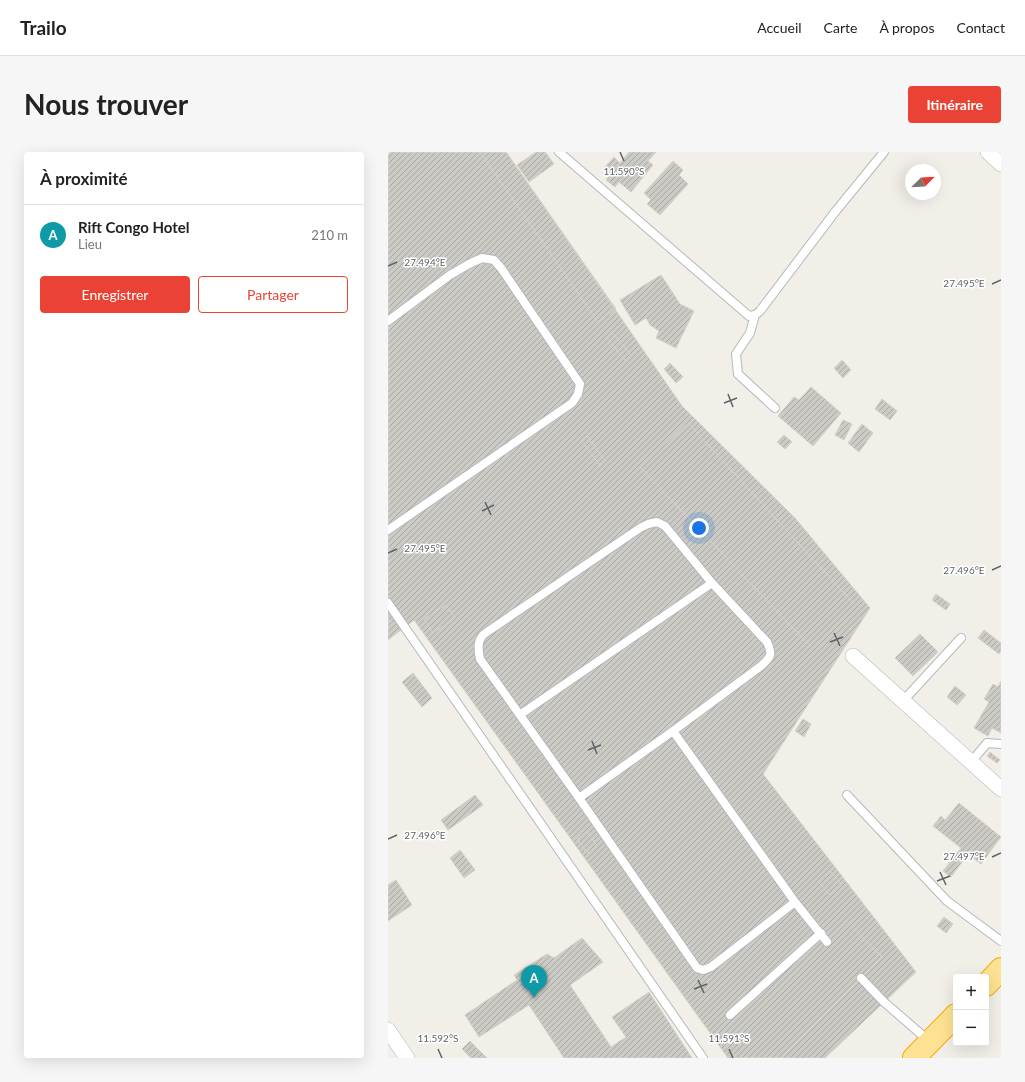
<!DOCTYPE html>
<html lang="fr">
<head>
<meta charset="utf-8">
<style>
  :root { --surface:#fff; --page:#f6f6f6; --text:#222; --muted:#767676; --line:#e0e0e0; --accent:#ea4335 }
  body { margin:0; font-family:Lato,sans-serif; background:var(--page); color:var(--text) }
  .controls { position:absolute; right:12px; bottom:12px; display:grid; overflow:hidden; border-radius:4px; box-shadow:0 4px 16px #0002 }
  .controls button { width:36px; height:36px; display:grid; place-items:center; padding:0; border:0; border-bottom:1px solid var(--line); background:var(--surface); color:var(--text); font:20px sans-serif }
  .compass { position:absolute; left:517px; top:12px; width:36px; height:36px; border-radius:50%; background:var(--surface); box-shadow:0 4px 16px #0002; rotate:66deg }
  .you { position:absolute; left:311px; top:376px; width:14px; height:14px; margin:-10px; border:3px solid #fff; border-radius:50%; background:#1a73e8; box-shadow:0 0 0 6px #1a73e833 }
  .badge { display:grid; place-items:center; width:26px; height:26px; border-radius:50%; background:var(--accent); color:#fff; font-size:13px; font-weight:700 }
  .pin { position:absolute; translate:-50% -33px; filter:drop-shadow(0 1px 2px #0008) }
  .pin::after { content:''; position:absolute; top:21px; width:14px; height:12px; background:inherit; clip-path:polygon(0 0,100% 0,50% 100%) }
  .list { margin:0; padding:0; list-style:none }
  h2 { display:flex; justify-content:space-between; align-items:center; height:52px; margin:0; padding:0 16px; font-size:17px }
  h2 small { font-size:13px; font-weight:400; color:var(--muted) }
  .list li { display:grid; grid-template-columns:26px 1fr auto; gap:12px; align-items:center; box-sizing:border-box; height:60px; padding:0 16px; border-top:1px solid var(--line) }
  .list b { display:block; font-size:15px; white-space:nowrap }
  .list p { margin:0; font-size:13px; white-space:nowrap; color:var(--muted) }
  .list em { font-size:13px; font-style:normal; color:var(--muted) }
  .actions { display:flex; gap:8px; padding:12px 16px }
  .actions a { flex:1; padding:9px 0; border:1px solid var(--accent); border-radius:4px; text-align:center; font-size:14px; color:var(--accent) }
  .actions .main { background:var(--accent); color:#fff }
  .map { position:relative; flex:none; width:613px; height:906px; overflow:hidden; border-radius:4px }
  header { display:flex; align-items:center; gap:24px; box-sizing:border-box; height:56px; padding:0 20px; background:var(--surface); border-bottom:1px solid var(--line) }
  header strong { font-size:19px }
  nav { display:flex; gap:22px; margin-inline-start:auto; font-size:14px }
  .intro { display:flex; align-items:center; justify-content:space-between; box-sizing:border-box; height:96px; padding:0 24px }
  h1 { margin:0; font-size:28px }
  .button { padding:10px 18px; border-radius:4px; background:var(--accent); color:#fff; font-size:14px; font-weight:700 }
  main { display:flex; gap:24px; padding:0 24px }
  aside { flex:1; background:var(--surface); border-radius:4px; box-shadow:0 4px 16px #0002 }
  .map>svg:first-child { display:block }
</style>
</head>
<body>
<header>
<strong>Trailo</strong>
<nav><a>Accueil</a><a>Carte</a><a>À propos</a><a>Contact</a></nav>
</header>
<div class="intro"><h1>Nous trouver</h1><a class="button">Itinéraire</a></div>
<main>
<aside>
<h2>À proximité<small></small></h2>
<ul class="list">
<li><span class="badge" style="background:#0f9aa8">A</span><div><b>Rift Congo Hotel</b><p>Lieu</p></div><em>210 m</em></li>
</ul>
<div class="actions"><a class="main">Enregistrer</a><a>Partager</a></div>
</aside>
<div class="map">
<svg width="613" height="906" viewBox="0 0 613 906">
  <defs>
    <pattern id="building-hatch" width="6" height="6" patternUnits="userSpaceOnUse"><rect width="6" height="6" fill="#cccac5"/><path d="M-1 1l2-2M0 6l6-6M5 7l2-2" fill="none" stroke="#a9a8a4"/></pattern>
  </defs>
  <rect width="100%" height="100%" fill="#f1efe8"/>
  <!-- building -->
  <path fill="url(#building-hatch)" stroke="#d6d1c6" d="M0,0H118L294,254L407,366L482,456L375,622L528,820L437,906H340L26,468L0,488Z
    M92,0H118L228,157L210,170Z
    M148,0H157L166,12L141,30L129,13Z
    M241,0H268L260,9L265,13L243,40L231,30L227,35L218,28L223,22L216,16L226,5L232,11Z
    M285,9L295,18L291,23L300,32L272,63L259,52L263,48L256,41Z
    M273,123L292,152L306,159L288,196L268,186L271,179L262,173L258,166L247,173L232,148Z
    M224,180L243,203L237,208L218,185Z
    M454,208L463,218L455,226L446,216Z
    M282,211L295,225L288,231L276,217Z
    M423,235L453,261L425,294L390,264L406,245L411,248Z
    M494,247L509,259L502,268L487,257Z
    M455,268L464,272L456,288L447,283Z
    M300,271L467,453L425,497L252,315Z
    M474,272L485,281L471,300L460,291Z
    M396,283L404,290L397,297L389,290Z
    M199,284L217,309L212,314L193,288Z
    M548,442L562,452L558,458L544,448Z
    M58,453L67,466L45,481L36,467Z
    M0,467L4,472L0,475Z
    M596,478L613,491V499L611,502L590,486Z
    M532,482L550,500L525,524L507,506Z
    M25,521L44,546L34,555L14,530Z
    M613,529V581L604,576L600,584L586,576L601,550L596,547L605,532L610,535Z
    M567,534L578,543L569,553L559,545Z
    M415,567L423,572L416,585L407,579Z
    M602,600L612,608L609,611L599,604Z
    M87,643L95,653L60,678L53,668Z
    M571,651L613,685L593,712L580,702L563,725L555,719L573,696L545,674L553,664L557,668Z
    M199,679L209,694L199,701L189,687Z
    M72,698L87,718L76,726L62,706Z
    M442,719L454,733L442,743L430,729Z
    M8,728L24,753L0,769V733Z
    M556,765L565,772L558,781L549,774Z
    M459,769L494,805L393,906H349L336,892Z
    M194,786L215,810L182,833L223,895L238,885L224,865L261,840L304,906H176L141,853L91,885L77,863L129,828L126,823L159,802L166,806Z
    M82,889L99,906H83L74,897Z"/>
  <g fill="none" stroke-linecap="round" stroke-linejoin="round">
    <!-- lane casing -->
    <g stroke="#b5b8bc" stroke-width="10">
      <path id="lane" d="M171,0L361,164L367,163L372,159L447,60L496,0
        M367,163L362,181L348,202L350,222L387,256
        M0,169L62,123L81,112L94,106L106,108L113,116L192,232L190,242L184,251L0,378
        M269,370L277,374L324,431L379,490C385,503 383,505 373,514L285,579L191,646L92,507C90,497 89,489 96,482L252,376L260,372Z
        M0,451L315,906
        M515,549L573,486
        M133,562L324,431
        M285,579L407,750L439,790
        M583,610L599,591L613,592
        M459,643L559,749L613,789
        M191,646L309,816L315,818L323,815L407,750
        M473,826L496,850L541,889
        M342,863L433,781"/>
    </g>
    <!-- street casing -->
    <g stroke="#b5b8bc" stroke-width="16">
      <path id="street" d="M600,0L613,12
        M465,504L613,637
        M0,878L19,906"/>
    </g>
    <!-- highway casing -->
    <g stroke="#f9ab00" stroke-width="24">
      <path id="highway" d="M598,833L613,817
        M526,906L568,863"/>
    </g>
    <!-- lane -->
    <use href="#lane" stroke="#fff" stroke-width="8"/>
    <!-- street -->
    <use href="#street" stroke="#fff" stroke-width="15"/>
    <!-- highway -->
    <use href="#highway" stroke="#fde293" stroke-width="22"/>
  </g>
  <!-- ticks -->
  <path fill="none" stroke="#5f6368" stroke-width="1.5" d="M232,0L236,9M0,114L9,110M604,132L613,128M340,242L345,255M336,251L349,246M97,350L103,363M94,359L106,353M0,401L9,397M604,418L613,414M446,481L452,494M442,490L455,485M204,589L209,602M200,598L213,593M0,687L9,683M604,705L613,701M552,720L558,733M549,729L562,724M310,828L316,841M306,837L319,832M50,897L54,906M341,897L345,906"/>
  <g font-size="10" text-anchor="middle" fill="#5f6368" stroke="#fff" stroke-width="3" stroke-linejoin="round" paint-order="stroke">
    <text x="236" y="23">11.590°S</text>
    <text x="37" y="114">27.494°E</text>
    <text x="576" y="135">27.495°E</text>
    <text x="37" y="400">27.495°E</text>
    <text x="576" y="422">27.496°E</text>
    <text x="37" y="687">27.496°E</text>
    <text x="576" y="708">27.497°E</text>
    <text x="50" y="890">11.592°S</text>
    <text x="341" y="890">11.591°S</text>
  </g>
</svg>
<div class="controls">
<button>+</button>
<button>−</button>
</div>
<svg class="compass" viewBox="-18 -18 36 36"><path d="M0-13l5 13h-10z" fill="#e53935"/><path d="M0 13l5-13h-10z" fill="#767676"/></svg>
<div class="you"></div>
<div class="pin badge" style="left:146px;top:846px;background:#0f9aa8">A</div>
</div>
</main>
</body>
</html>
